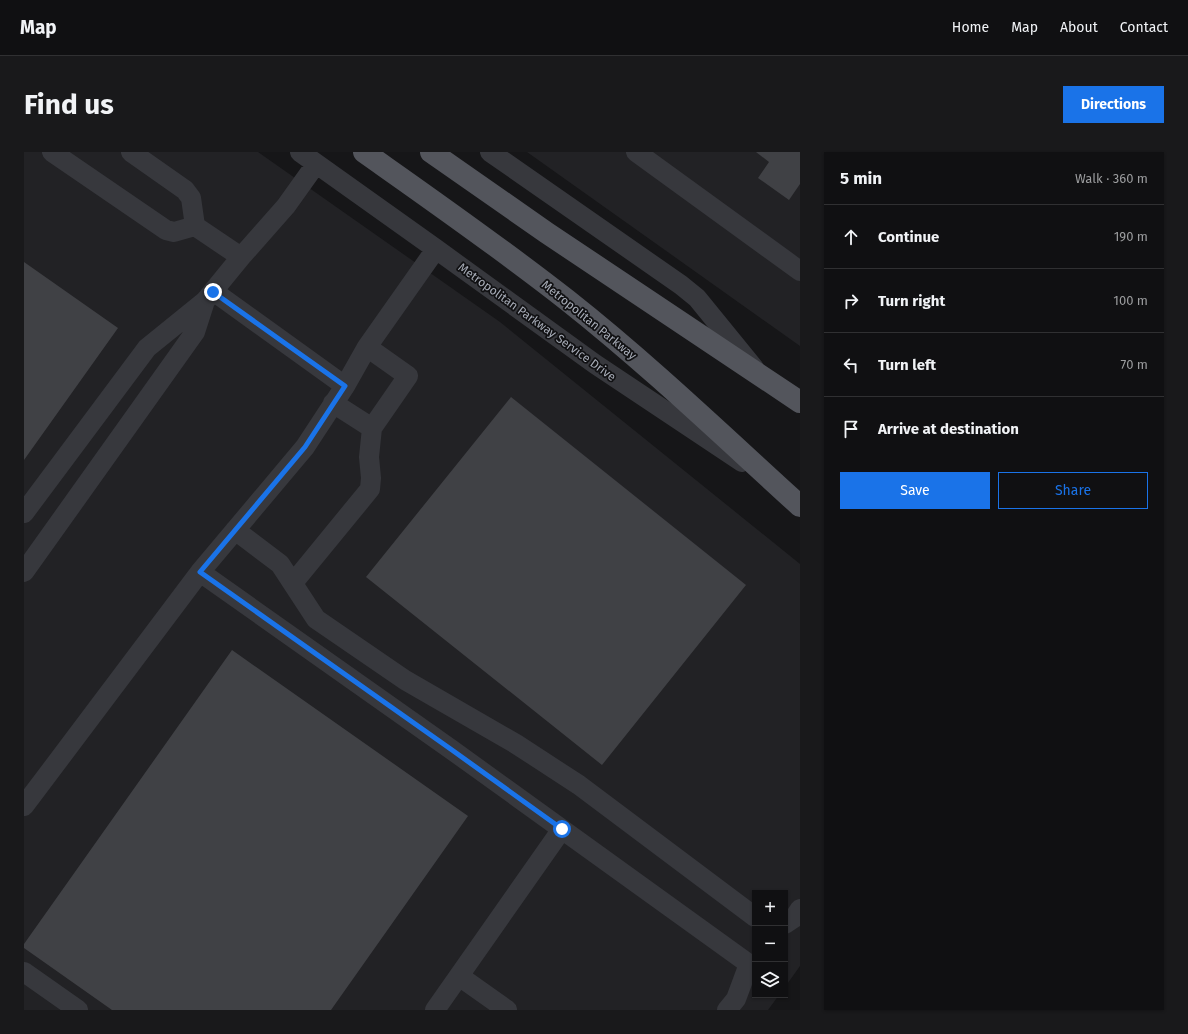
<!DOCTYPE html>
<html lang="en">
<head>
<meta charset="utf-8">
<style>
  :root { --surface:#101012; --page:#19191b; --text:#f1f3f6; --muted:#9c9d9f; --line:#303032; --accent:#1a73e8 }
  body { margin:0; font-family:"Fira Sans",sans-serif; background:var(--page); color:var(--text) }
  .controls { position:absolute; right:12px; bottom:12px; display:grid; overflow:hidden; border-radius:0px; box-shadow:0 1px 3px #0004 }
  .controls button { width:36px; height:36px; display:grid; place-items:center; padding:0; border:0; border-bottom:1px solid var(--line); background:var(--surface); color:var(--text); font:20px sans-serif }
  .stop { position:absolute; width:12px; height:12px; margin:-9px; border:3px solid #1a73e8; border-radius:50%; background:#fff }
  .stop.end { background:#1a73e8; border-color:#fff; box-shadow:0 1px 4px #0008 }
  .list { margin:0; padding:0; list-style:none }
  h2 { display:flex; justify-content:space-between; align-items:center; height:52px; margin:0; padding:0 16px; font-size:17px }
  h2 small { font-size:13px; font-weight:400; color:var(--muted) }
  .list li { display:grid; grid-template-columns:26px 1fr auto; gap:12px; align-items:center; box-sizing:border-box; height:64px; padding:0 16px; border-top:1px solid var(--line) }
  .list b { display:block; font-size:15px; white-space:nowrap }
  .list em { font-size:13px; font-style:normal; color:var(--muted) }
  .actions { display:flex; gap:8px; padding:12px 16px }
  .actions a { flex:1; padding:9px 0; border:1px solid var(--accent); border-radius:0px; text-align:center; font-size:14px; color:var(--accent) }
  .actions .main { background:var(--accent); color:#fff }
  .icon { flex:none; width:22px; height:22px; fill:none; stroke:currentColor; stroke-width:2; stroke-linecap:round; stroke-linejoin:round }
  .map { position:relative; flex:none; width:776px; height:858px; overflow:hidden; border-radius:0px }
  header { display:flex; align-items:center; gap:24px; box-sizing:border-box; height:56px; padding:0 20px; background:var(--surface); border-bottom:1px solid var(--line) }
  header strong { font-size:19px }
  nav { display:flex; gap:22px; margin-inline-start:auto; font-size:14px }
  .intro { display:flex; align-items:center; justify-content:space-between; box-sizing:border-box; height:96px; padding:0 24px }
  h1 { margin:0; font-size:28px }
  .button { padding:10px 18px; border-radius:0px; background:var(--accent); color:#fff; font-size:14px; font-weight:700 }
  main { display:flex; gap:24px; padding:0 24px }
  aside { flex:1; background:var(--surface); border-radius:0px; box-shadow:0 1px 3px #0004 }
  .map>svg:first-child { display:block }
</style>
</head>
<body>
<header>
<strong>Map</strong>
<nav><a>Home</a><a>Map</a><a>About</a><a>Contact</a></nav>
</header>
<div class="intro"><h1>Find us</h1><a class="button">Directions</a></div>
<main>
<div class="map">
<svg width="776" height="858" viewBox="0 0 776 858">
  <rect width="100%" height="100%" fill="#161618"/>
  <!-- built -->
  <path fill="#222225" d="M0,0H234L476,170L776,412V814L761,835V741H731V843H755L744,858H0Z
    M503,0H776V194Z"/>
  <!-- building -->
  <path fill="#404145" d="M732,0H776V32L765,48L734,26L745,10Z
    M0,110L94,176L0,308Z
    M487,245L722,433L578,613L342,425Z
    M208,498L444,664L307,858H88L0,796V792Z"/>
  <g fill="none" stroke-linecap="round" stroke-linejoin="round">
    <!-- minor -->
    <path stroke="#37383d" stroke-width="20" d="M28,0L142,78L150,80L171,74
      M107,0L161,38L167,46L171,74
      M276,0L412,97L571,212L718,310
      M466,0L657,133L673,146L730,216
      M612,0L776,119
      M171,74L217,105
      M189,139L321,234
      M309,251L348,276
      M0,361L123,196L181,149L217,105L262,54L292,12
      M211,378L256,412L292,467L381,528L492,592L555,633L731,765
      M0,420L171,180L181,149
      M176,420L428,598L725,812L712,847L703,858
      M269,431L346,337L347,326L345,305L348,276L384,224L343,195
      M0,654L176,420L281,295L321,234L343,195L412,97
      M761,772L770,766L776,757
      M0,820L54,858
      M435,824L483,858
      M411,858L538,677"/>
    <!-- major -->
    <path stroke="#53555c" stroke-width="22" d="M340,0C408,48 477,96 543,148C624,212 699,284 776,354
      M407,0L523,81L776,250"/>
  </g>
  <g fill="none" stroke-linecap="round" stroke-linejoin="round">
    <!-- route -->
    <path stroke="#1a73e8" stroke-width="5" d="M189,140L321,234L281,295L176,420L428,598L538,677"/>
  </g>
  <g text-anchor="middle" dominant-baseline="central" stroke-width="3.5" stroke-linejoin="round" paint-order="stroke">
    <!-- street labels -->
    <g font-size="12" fill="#a8adb8" stroke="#111113">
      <text transform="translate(565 168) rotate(39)">Metropolitan Parkway</text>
      <text transform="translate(513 170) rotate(36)">Metropolitan Parkway Service Drive</text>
    </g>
  </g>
</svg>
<div class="controls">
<button>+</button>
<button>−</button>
<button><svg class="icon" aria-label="layers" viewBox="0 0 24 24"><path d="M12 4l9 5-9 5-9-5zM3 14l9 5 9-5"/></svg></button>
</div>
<div class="stop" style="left:538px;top:677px"></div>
<div class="stop end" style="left:189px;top:140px"></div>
</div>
<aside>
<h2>5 min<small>Walk · 360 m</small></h2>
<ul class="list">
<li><svg class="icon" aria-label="ahead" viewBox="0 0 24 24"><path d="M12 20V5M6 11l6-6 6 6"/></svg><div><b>Continue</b></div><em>190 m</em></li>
<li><svg class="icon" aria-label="right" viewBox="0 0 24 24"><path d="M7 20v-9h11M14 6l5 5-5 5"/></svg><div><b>Turn right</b></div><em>100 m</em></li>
<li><svg class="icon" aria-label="left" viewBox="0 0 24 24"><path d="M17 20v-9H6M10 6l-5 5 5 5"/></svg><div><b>Turn left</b></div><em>70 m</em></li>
<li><svg class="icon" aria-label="arrive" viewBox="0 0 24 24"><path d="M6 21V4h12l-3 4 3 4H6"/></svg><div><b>Arrive at destination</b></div></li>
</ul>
<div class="actions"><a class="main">Save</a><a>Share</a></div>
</aside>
</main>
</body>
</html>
